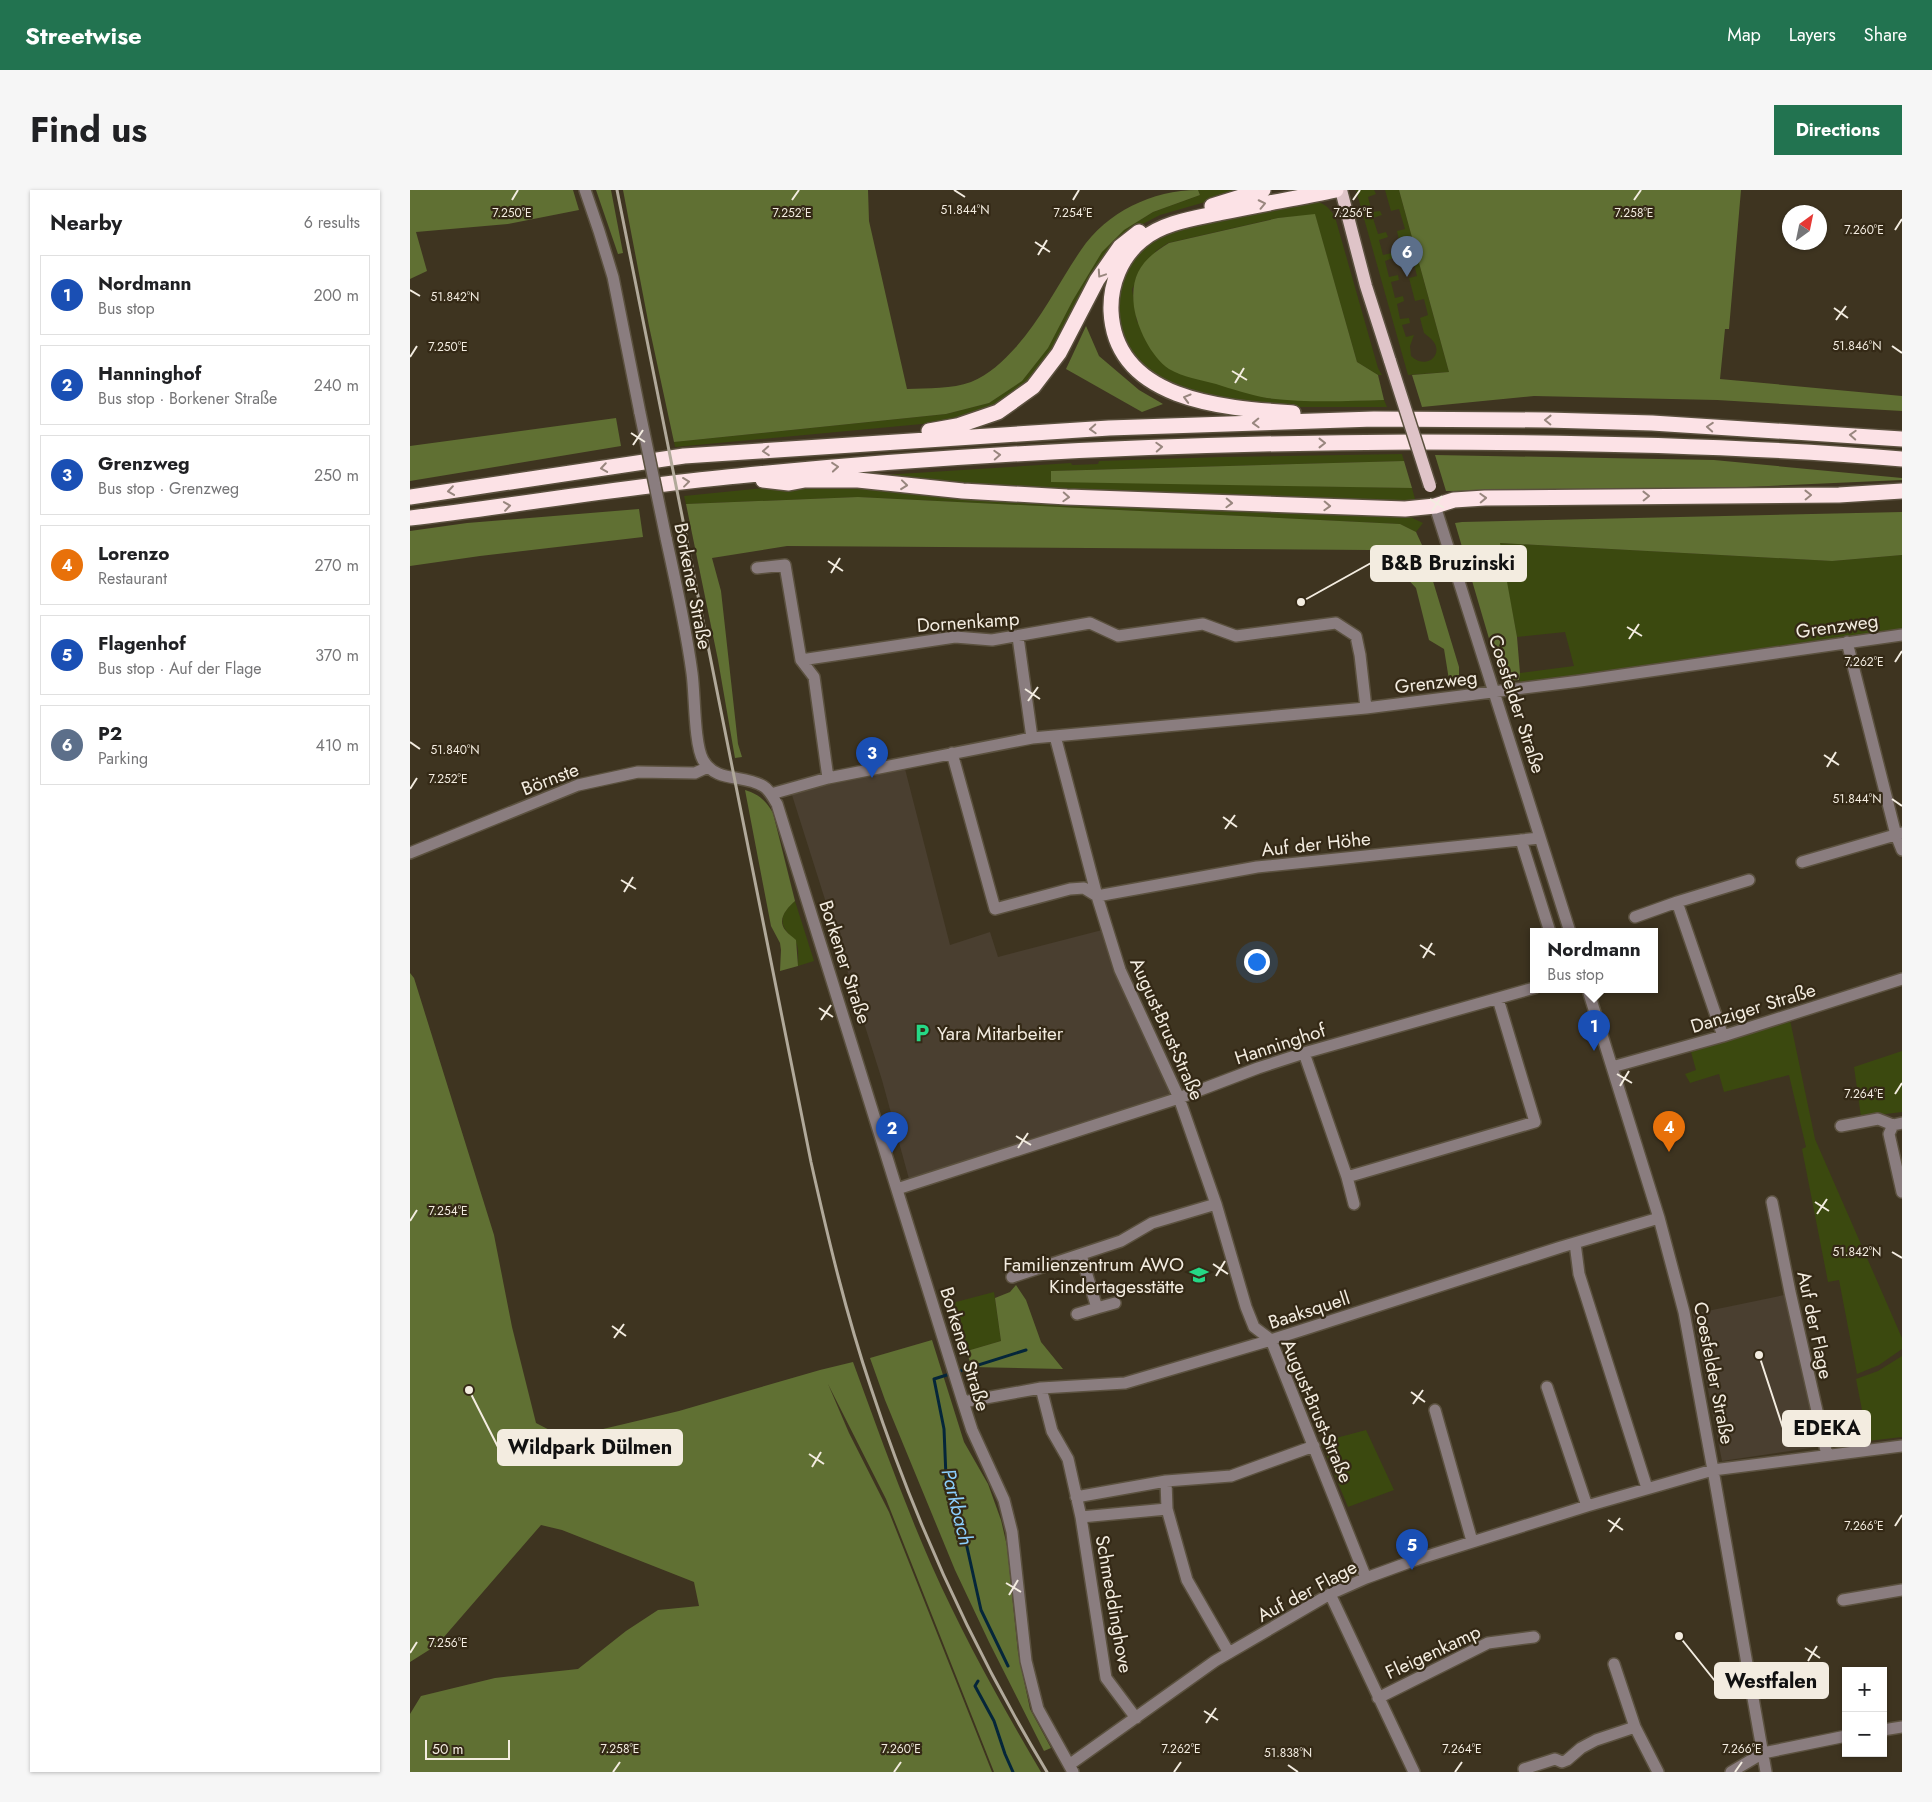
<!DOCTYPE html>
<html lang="en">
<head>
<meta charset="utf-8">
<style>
  :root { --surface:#fff; --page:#f6f6f6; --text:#202124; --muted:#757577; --line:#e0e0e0; --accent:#227350 }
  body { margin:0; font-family:Jost,sans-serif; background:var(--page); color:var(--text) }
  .controls { position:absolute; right:15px; bottom:15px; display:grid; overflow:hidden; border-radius:0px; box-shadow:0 1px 4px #0004 }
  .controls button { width:45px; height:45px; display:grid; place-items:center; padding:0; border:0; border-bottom:1px solid var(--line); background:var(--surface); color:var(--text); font:25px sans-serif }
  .compass { position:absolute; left:1372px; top:15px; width:45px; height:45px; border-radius:50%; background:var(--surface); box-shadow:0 1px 4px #0004; rotate:33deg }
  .scale { position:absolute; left:15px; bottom:12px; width:85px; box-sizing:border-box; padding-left:5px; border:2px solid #f3ece0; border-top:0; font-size:14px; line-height:18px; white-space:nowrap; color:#f3ece0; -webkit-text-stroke:4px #342916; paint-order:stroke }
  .you { position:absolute; left:846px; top:771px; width:18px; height:18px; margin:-12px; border:4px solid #fff; border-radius:50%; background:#1a73e8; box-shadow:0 0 0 8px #1a73e833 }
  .badge { display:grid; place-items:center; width:32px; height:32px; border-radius:50%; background:var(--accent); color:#fff; font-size:16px; font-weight:700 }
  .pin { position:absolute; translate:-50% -41px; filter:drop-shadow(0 1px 2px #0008) }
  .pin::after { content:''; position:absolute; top:26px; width:18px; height:15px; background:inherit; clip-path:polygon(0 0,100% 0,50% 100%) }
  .popup { position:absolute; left:1120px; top:738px; width:128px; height:65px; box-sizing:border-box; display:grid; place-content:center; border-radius:0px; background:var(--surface); filter:drop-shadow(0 1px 4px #0005); font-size:16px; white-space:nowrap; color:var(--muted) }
  .popup b { font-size:19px; color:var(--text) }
  .popup::after { content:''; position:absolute; left:50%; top:100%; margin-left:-10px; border:10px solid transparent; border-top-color:var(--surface) }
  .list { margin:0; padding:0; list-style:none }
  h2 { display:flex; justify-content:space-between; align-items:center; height:65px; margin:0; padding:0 20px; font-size:21px }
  h2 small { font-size:16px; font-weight:400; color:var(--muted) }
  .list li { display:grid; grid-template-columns:32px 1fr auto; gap:15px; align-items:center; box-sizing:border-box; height:80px; margin:0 10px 10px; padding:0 10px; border:1px solid var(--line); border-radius:0px }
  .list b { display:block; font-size:19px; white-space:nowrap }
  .list p { margin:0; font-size:16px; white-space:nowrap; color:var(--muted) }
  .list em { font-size:16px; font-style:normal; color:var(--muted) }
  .map { position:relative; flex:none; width:1492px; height:1582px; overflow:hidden; border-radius:0px }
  header { display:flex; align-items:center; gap:30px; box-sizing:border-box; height:70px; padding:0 25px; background:var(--accent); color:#fff }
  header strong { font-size:24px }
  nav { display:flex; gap:28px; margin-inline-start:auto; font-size:18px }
  .intro { display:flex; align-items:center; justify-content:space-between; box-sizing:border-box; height:120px; padding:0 30px }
  h1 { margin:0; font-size:35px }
  .button { padding:12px 22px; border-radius:0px; background:var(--accent); color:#fff; font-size:18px; font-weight:700 }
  main { display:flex; gap:30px; padding:0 30px }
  aside { flex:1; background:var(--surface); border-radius:0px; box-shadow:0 1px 4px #0004 }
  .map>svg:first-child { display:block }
</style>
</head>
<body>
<header>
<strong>Streetwise</strong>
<nav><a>Map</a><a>Layers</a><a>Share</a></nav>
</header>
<div class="intro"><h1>Find us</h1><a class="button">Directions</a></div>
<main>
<aside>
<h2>Nearby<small>6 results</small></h2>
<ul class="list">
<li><span class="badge" style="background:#1a4fb4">1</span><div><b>Nordmann</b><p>Bus stop</p></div><em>200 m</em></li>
<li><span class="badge" style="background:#1a4fb4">2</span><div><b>Hanninghof</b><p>Bus stop · Borkener Straße</p></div><em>240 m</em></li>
<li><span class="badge" style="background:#1a4fb4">3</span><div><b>Grenzweg</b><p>Bus stop · Grenzweg</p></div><em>250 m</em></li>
<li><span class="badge" style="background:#e8710a">4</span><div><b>Lorenzo</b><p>Restaurant</p></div><em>270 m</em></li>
<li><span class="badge" style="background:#1a4fb4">5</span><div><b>Flagenhof</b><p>Bus stop · Auf der Flage</p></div><em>370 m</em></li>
<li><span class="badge" style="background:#5c6f8a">6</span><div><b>P2</b><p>Parking</p></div><em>410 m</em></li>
</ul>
</aside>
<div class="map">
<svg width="1492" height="1582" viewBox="0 0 1492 1582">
  <rect width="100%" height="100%" fill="#3e3420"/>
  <!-- commercial -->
  <path fill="#4a3f30" d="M494,575L540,755L580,742L588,767L696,739L765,903L499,989L472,890L382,605L385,600Z
    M1379,1104L1413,1256L1312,1271L1283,1124Z"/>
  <!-- green -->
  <path fill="#3b490f" d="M788,0H837L750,25L731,35L710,50L634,175L617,195L587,216L544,231L265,257L264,252L536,224L579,213L612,191L638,158L663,110L692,62L714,40L743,22L790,5Z
    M946,0H964L966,4L958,7L962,22L970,21L972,25L963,28L968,44L976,42L978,47L969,50L973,65L982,63L983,68L975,71L979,87L988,85L989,90L981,92L985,108L993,106L994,111L987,114L990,129L999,128L1000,133L992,135L996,147L1004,145L1000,156L1001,166C1017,181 1034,164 1023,151C1021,148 1017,146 1014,143L1010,128L1018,125L1014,109L1005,111L999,88L1007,86L1003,70L995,72L992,62L1000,60L997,48L989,50L987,41L995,39L989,19L981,21L975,0H989L1039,182L998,185Z
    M896,11C911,11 917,14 925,27L968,178L972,185H968L947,172L905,25L868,28L758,53L746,61L722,99L727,132L856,208L913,211L974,210L977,217H881L831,213L760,197L728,174L710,144L705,107L725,62L757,40Z
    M992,264L994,271L641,281V291L1002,298L1005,309L997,311L601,300L473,285L661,273L662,275L688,274L689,271L811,267Z
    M425,294L996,325L1013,333L1006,342L990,334L448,307L276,314L274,306L365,297Z
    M1089,353L1422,371L1492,365V445L1110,498V483L1164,476L1155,442L1107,447Z
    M385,711L404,771L388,776C388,770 389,761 387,755C385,748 378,745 375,739C368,727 377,718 385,711Z
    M1380,830L1405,949L1492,1148V1159L1469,1175L1447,1184L1429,1090L1418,1092L1392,959L1396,957L1379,885L1314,902L1309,884L1280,893L1275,884L1286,880L1281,862Z
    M1492,861V922L1451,927L1444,877Z
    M584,1102L591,1151L557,1161L542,1113Z
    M1492,1166V1247L1458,1251L1446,1189L1468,1181Z
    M956,1240L984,1300L938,1317L911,1252Z"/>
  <!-- forest -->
  <path fill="#607033" d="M0,0H163L169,20L98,34L6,42L17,81L0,89Z
    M186,0H201L213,63L208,64Z
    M213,0H458L459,31L497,199C518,198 542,199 561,192C579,185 593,171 606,157C632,128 649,92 671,60C697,22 742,0 788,0L790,5L743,22L714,40L692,62L663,110L638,158L612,191L579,213L536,224L264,252L239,136Z
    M989,0H1331L1319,139H1315L1310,189L1492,206V221L1307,210L1124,206L1012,217L1002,185L1039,182Z
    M905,24L947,172L968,185L974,210C936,211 895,213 857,208C840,205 822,199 806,194C790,190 773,187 759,179C741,167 727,137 724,117C720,85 732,69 759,53L868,28Z
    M676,136L689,166L729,200L753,214L732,222L656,179Z
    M206,228L211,256L0,291V256Z
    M1025,265L1304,270L1492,288V290L1290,299L1036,301Z
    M994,271L1002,298L641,292V281Z
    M448,307L990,334L1006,342L1012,355L1049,477V488L1040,496L1034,459L1019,450L1006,398L979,369L961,360L377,356L302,368L311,401L328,554L332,567L325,568L308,470L276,314Z
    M229,319L233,347L70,366L0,376V341L57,333Z
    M1492,322V365L1422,371L1090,353L1107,447L1110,483L1109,490L1096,491L1088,479L1045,333L1052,332Z
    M335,600C349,604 356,611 363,623L385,711C377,718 366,730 376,741C378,744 383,747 386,750L388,776L370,781L371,760L370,753L361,736Z
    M0,783L4,788L84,1045L102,1137L126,1233L155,1248L269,1221L410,1180L443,1172C468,1240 492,1308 521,1374C553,1446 591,1514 631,1582H584L476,1309L418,1194L439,1243L479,1322L582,1582H0V1524L11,1506L85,1488L168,1479L216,1441L248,1420L289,1416L284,1392L152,1340L131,1335L27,1455L0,1472Z
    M606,1095L616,1110L631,1152L653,1179L561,1177L557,1161L591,1151L585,1108L600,1102Z
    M522,1150L554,1252L578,1294L591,1330L597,1356L608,1462L620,1519L641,1558L634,1561L579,1452L545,1380L475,1210L460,1168Z"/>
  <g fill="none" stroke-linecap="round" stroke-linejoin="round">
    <!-- stream -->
    <path stroke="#05263a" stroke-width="3" d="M598,1476L571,1420L555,1348L536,1287L534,1239L524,1189L616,1160
      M568,1491L565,1496L584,1531L595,1564L603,1582"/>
    <!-- minor casing -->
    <g stroke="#5b513f" stroke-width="14">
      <path id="minor" d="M175,0L189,41L203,87L230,223
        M1025,316L1160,742
        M256,348C266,393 276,438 282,483C285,504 284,554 293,570C306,593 333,584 353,596C360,600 363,608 367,614L553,1212L562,1240L594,1310L602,1342L616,1471L628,1519L663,1582
        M347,378L375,375L391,470L404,487L418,588
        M608,447L622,548
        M1437,452L1486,645L1492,660
        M391,470L545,447L582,450L680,433L708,446L793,434L826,446L926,433L946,446L950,465L956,518
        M645,546L687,706L710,780L769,908L806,1014L836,1117L844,1137L861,1150L956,1388
        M542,563L585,719L660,699L674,698L687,706L847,677L1130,648
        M361,604L418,588L622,548L956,518L1170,491L1492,445
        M1111,650L1140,742
        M0,663L168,595L228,582L285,583L298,577
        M1392,672L1492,643
        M1225,727L1267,712
        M1178,800L1249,1028L1274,1122L1303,1280L1356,1582
        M1313,846L1267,712L1339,690
        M894,863L937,987L1125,932L1088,809
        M1202,877L1313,846L1492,789
        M1492,933L1483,935L1479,944L1492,1002
        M1431,936L1468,929L1483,935
        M937,987L944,1014
        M487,999L769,908L848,878L894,863L1124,798
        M1362,1012L1380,1102L1417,1265
        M1165,1053L1169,1084L1237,1298
        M671,1065L687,1118L705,1113
        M602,1087L711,1051L742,1033L806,1014
        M667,1124L687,1118
        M1137,1197L1177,1316
        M631,1198L642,1241L658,1269L671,1327L696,1488L726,1528
        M553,1212L631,1198L715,1193L861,1150L1151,1057L1249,1028
        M1025,1220L1062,1351
        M756,1291L757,1319L777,1390L819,1463
        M666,1307L756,1291L821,1286L904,1256
        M671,1327L757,1319
        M920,1404L1004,1582
        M1433,1410L1492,1400
        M1204,1474L1225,1537L1248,1582
        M968,1508L1078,1453L1124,1447
        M1473,1540L1492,1537
        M659,1575L805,1471L920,1404L956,1388L1008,1369L1177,1316L1303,1280L1492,1256
        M1114,1579L1145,1569L1152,1572L1157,1570L1171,1558L1186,1550L1225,1537
        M1321,1582L1353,1563L1436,1546"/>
    </g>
    <!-- major casing -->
    <g stroke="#5b513f" stroke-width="15">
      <path id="major" d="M931,0L956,96L980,171"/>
    </g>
    <!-- highway casing -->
    <g stroke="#5b513f" stroke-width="18">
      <path id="highway" d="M802,16L853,0
        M883,223C814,218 705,211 701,121C700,94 711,67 732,50C753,32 787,28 814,22C851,14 889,8 926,0
        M519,241L547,236L588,222L623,197L649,163L687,90L710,57L729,42
        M353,290L379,293L395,290H448L553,301L657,307L995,319L1025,316L1044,310L1075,308L1429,305L1492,301
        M0,307L274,266L699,238L964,229L1137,230L1242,233L1492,249
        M0,328C109,315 218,296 328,286C553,263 778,253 1004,252C1166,252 1330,255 1492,269"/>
    </g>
    <!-- minor -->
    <use href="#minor" stroke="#8a7d7f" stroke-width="11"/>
    <!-- major -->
    <use href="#major" stroke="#dfc4c8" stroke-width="12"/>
    <!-- highway -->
    <use href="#highway" stroke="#fce2e6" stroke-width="15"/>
    <!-- rail -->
    <path stroke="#b1a99a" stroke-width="3" d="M207,0L401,972C418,1048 436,1124 461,1198C505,1332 564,1461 637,1582"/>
    <!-- minor-bridge casing -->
    <g stroke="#5b513f" stroke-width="14" stroke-linecap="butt">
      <path id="minor-bridge" d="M230,223L256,348"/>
    </g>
    <!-- major-bridge casing -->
    <g stroke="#5b513f" stroke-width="15" stroke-linecap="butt">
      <path id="major-bridge" d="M980,171L1020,296"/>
    </g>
    <!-- minor-bridge -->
    <use href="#minor-bridge" stroke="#8a7d7f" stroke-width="11"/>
    <!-- major-bridge -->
    <use href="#major-bridge" stroke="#dfc4c8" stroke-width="12"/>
  </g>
  <!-- one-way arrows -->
  <defs><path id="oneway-chevron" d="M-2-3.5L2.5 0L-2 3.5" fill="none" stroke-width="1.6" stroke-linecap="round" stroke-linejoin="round" transform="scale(1.25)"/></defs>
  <g stroke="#98867e">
    <use href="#oneway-chevron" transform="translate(852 14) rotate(-12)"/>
    <use href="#oneway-chevron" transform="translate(691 84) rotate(124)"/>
    <use href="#oneway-chevron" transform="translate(777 208) rotate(-164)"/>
    <use href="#oneway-chevron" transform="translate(1138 230) rotate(-179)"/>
    <use href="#oneway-chevron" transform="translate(846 233) rotate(178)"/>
    <use href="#oneway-chevron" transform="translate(1300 237) rotate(-176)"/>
    <use href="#oneway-chevron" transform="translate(683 239) rotate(177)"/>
    <use href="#oneway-chevron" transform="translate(1443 245) rotate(-177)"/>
    <use href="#oneway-chevron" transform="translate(912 253)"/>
    <use href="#oneway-chevron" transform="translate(749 257) rotate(-3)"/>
    <use href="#oneway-chevron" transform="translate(356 261) rotate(176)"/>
    <use href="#oneway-chevron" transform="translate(587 265) rotate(-3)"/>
    <use href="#oneway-chevron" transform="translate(425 277) rotate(-5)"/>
    <use href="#oneway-chevron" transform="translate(194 278) rotate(171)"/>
    <use href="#oneway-chevron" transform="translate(276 292) rotate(-7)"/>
    <use href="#oneway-chevron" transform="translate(494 295) rotate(6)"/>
    <use href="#oneway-chevron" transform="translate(41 301) rotate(172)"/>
    <use href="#oneway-chevron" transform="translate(1398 305) rotate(-1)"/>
    <use href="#oneway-chevron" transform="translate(1236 306) rotate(-1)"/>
    <use href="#oneway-chevron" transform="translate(656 307) rotate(3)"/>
    <use href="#oneway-chevron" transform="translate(1073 308) rotate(-2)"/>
    <use href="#oneway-chevron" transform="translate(819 313) rotate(2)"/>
    <use href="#oneway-chevron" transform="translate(97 316) rotate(-8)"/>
    <use href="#oneway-chevron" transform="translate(917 316) rotate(2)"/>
  </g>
  <!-- ticks -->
  <path fill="none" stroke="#f3ece0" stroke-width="2" d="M544,0L555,7M102,10L108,0M382,10L389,0M663,10L669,0M943,10L950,0M1224,10L1231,0M1485,40L1492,29M625,52L640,62M628,65L637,50M0,100L10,106M1424,118L1438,128M1426,130L1436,116M1482,156L1492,163M0,167L7,156M822,181L837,190M825,193L834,178M221,243L235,252M223,255L233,240M1020,309L1034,318M1022,321L1032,306M418,371L433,381M421,383L430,368M1217,437L1232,446M1219,449L1229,434M1485,472L1492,461M615,499L630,509M618,511L628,497M0,552L10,559M1414,565L1429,575M1417,577L1426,562M0,599L7,588M1482,609L1492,616M813,627L827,637M815,639L825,625M211,690L226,699M214,702L223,687M1010,755L1025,765M1013,768L1022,753M409,818L423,827M411,830L421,815M1207,884L1222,893M1210,896L1219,881M1485,904L1492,893M606,946L621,955M608,958L618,943M1405,1012L1419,1021M1407,1024L1417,1009M0,1031L7,1020M1482,1062L1492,1068M803,1074L818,1084M806,1086L815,1071M202,1136L216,1146M204,1148L214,1134M1001,1202L1015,1212M1003,1214L1013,1200M399,1264L414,1274M402,1277L411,1262M1198,1330L1213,1340M1485,1336L1492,1325M1200,1342L1210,1328M596,1393L611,1402M599,1405L608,1390M1395,1458L1410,1468M0,1463L7,1452M1398,1471L1407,1456M794,1521L808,1530M796,1533L806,1518M878,1575L888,1582M203,1582L210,1572M484,1582L491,1572M764,1582L771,1572M1045,1582L1052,1572M1325,1582L1332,1572"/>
  <!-- icons -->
  <defs>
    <g id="parking-bare" transform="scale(1.5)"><path d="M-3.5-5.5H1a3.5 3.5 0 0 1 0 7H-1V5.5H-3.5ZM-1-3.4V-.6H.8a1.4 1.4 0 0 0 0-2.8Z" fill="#25d886" stroke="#342916" stroke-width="2.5" paint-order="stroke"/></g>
    <g id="school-bare" transform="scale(1.5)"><path d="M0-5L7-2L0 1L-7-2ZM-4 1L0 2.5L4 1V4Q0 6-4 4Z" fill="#25d886" stroke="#342916" stroke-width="2.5" paint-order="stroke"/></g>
  </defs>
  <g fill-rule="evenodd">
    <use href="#parking-bare" x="512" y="843"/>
    <use href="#school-bare" x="789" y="1085"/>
  </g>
  <g text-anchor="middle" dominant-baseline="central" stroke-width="4.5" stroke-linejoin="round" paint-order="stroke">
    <!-- street labels -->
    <g font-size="19" fill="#f3ece0" stroke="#342916">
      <text transform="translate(283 396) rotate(79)">Borkener Straße</text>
      <text transform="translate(558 432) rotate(-4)">Dornenkamp</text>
      <text transform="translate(1427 436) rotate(-8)">Grenzweg</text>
      <text transform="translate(1026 492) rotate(-7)">Grenzweg</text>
      <text transform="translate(1107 514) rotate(72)">Coesfelder Straße</text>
      <text transform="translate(140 589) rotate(-21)">Börnste</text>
      <text transform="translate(906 654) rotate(-6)">Auf der Höhe</text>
      <text transform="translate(435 772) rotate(72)">Borkener Straße</text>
      <text transform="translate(1343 818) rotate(-17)">Danziger Straße</text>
      <text transform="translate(757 839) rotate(66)">August-Brust-Straße</text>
      <text transform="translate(870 854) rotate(-18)">Hanninghof</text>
      <text transform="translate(899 1120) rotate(-18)">Baaksquell</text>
      <text transform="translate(1405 1135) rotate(78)">Auf der Flage</text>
      <text transform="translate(555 1159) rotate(73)">Borkener Straße</text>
      <text transform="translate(1304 1183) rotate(79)">Coesfelder Straße</text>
      <text transform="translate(907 1221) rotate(67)">August-Brust-Straße</text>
      <text transform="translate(897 1401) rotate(-28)">Auf der Flage</text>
      <text transform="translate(704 1414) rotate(80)">Schmeddinghove</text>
      <text transform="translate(1023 1462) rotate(-25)">Fleigenkamp</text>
    </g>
    <!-- poi labels -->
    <g font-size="19" fill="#f3ece0" stroke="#342916" text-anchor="start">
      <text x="527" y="843">Yara Mitarbeiter</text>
      <text x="774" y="1074" text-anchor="end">Familienzentrum AWO<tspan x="774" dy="22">Kindertagesstätte</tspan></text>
    </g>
    <!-- water labels -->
    <g font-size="20" font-style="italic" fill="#8ccffd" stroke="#342916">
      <text transform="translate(547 1317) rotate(76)">Parkbach</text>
    </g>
  </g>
  <g font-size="12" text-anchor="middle" fill="#f3ece0" stroke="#342916" stroke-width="4.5" stroke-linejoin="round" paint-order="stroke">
    <text x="555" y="24">51.844°N</text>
    <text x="102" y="27">7.250°E</text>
    <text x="382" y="27">7.252°E</text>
    <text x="663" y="27">7.254°E</text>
    <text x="943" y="27">7.256°E</text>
    <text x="1224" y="27">7.258°E</text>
    <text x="1454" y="44">7.260°E</text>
    <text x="45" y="111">51.842°N</text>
    <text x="1447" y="160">51.846°N</text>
    <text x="38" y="161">7.250°E</text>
    <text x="1454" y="476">7.262°E</text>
    <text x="45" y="564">51.840°N</text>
    <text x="38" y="593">7.252°E</text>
    <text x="1447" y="613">51.844°N</text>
    <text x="1454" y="908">7.264°E</text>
    <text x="38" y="1025">7.254°E</text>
    <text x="1447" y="1066">51.842°N</text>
    <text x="1454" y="1340">7.266°E</text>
    <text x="38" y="1457">7.256°E</text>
    <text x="210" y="1563">7.258°E</text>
    <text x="491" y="1563">7.260°E</text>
    <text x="771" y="1563">7.262°E</text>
    <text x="1052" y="1563">7.264°E</text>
    <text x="1332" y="1563">7.266°E</text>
    <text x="878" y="1567">51.838°N</text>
  </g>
  <!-- callouts -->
  <path fill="none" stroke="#f3ece0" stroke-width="2" d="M891 412L961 373M1349 1165L1373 1238M59 1200L88 1257M1269 1446L1305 1491"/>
  <g fill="#f3ece0" stroke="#342916" stroke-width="2">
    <circle cx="891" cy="412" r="5"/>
    <circle cx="1349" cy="1165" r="5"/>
    <circle cx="59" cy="1200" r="5"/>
    <circle cx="1269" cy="1446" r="5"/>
  </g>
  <g fill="#f3ece0" stroke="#f3ece0" stroke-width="2">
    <rect x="961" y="356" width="155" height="35" rx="5"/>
    <rect x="1373" y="1221" width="87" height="35" rx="5"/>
    <rect x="88" y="1240" width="184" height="35" rx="5"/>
    <rect x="1305" y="1473" width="113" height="35" rx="5"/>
  </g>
  <g font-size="20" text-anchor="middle" font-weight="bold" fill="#111">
    <text x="1038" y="380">B&amp;B Bruzinski</text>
    <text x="1417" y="1245">EDEKA</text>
    <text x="180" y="1264">Wildpark Dülmen</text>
    <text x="1361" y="1498">Westfalen</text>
  </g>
</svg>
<div class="controls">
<button>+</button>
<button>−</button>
</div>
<svg class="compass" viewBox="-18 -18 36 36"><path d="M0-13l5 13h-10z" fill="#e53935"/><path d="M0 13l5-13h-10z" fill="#757577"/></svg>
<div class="scale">50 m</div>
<div class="you"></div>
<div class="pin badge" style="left:1184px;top:861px;background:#1a4fb4">1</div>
<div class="popup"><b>Nordmann</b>Bus stop</div>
<div class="pin badge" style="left:482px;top:963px;background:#1a4fb4">2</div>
<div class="pin badge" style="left:462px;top:588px;background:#1a4fb4">3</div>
<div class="pin badge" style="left:1259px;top:962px;background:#e8710a">4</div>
<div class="pin badge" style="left:1002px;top:1380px;background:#1a4fb4">5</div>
<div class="pin badge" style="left:997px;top:87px;background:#5c6f8a">6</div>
</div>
</main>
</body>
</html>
